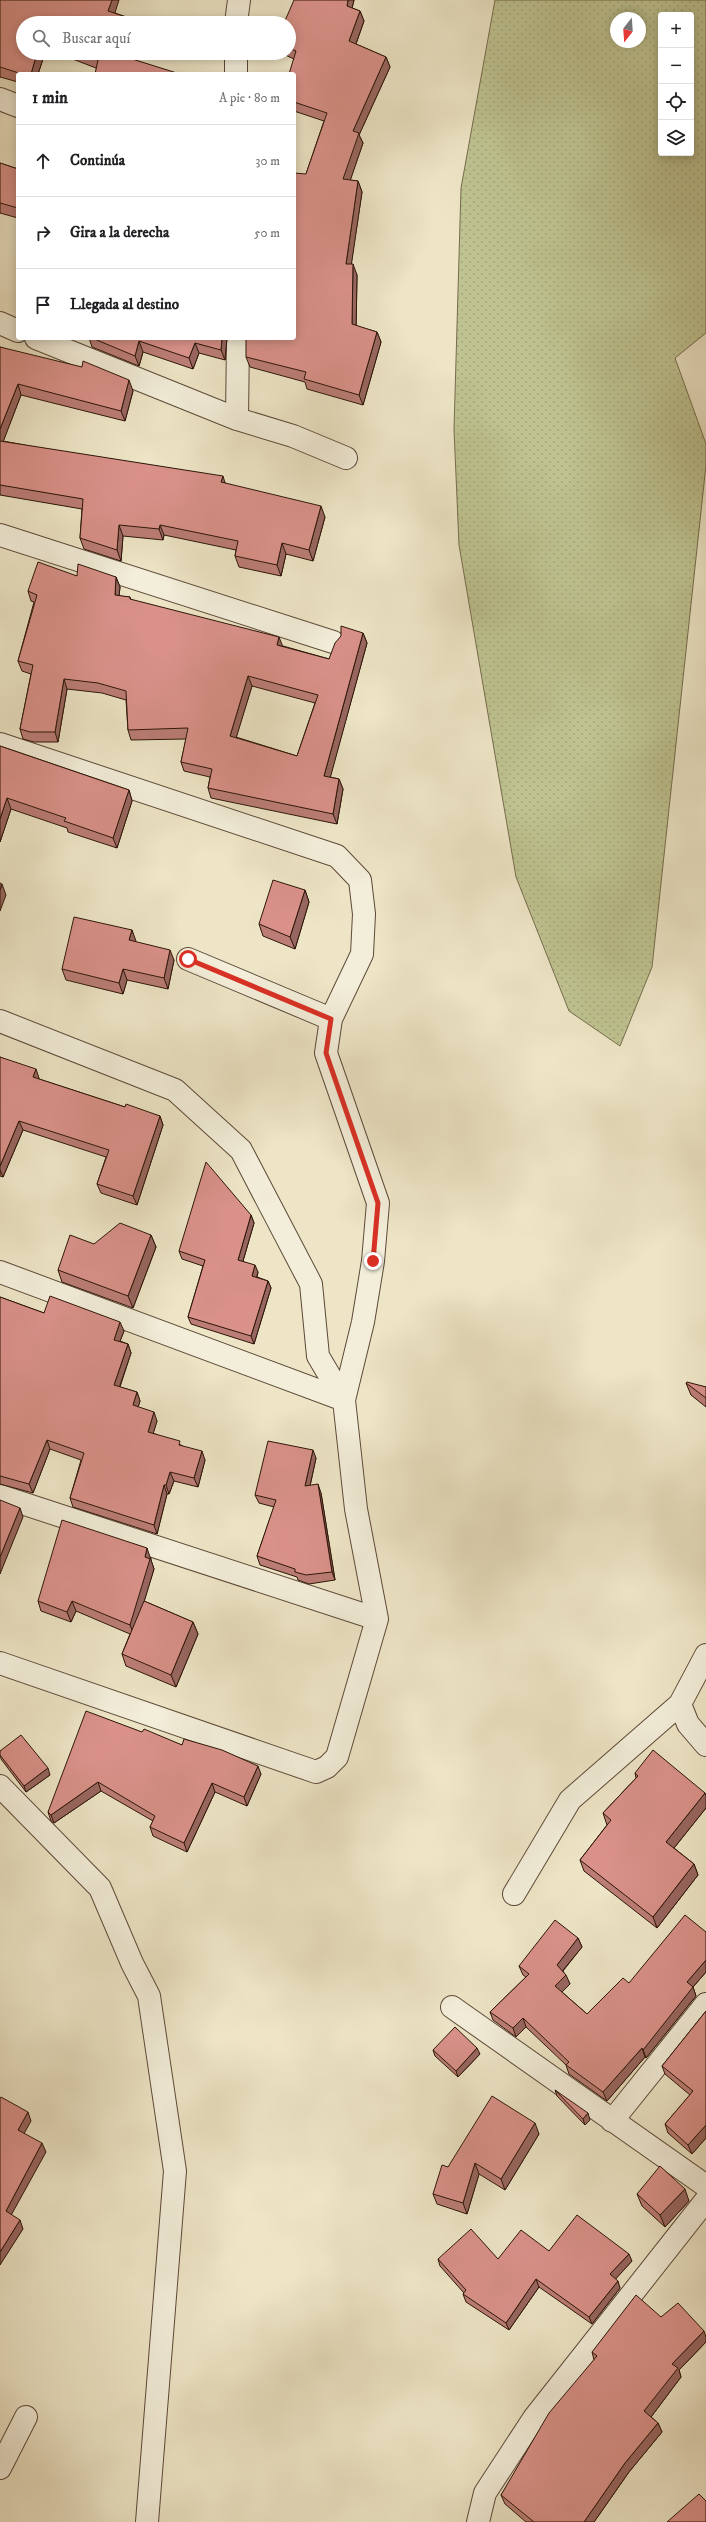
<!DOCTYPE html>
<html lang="es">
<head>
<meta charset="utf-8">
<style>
  :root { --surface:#fff; --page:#f2f2f2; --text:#202124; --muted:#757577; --line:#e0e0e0 }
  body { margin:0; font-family:"IM FELL DW Pica",serif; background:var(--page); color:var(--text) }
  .controls { position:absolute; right:12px; top:12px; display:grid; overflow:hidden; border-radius:4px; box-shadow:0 2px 10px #0003 }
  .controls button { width:36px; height:36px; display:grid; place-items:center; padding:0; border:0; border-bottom:1px solid var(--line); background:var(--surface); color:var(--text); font:20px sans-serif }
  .compass { position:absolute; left:610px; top:12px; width:36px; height:36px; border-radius:50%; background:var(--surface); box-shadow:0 2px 10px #0003; rotate:197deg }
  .stop { position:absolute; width:12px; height:12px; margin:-9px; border:3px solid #d93025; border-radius:50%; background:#fff }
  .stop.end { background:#d93025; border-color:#fff; box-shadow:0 1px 4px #0008 }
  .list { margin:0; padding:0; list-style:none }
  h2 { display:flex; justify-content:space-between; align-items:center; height:52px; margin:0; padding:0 16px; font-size:17px }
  h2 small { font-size:13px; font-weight:400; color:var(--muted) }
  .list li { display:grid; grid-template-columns:26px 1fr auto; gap:12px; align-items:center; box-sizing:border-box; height:72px; padding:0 16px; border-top:1px solid var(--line) }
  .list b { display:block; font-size:15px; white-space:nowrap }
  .list em { font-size:13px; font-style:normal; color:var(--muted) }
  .icon { flex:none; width:22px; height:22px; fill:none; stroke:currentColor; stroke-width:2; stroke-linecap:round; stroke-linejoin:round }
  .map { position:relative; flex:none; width:706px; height:2522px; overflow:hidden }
  .search { position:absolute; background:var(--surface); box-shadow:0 2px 10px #0003; left:16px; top:16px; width:280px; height:44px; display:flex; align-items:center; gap:10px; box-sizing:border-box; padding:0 14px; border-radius:22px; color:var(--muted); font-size:15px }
  .panel { position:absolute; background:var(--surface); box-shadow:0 2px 10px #0003; left:16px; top:72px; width:280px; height:268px; border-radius:4px }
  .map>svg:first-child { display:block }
</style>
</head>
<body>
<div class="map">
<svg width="706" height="2522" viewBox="0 0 706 2522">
  <defs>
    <pattern id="green-dots" width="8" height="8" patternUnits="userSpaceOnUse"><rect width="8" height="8" fill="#bec391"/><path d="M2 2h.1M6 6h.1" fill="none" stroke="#a4a77c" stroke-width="1.8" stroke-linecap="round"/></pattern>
  </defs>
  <rect width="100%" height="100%" fill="#ede5c6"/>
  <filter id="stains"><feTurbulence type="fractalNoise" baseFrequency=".005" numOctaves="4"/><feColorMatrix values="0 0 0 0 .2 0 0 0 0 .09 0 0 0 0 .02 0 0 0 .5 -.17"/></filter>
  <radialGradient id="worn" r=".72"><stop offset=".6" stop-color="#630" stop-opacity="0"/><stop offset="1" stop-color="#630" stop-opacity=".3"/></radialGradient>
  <!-- green -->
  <path fill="url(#green-dots)" stroke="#766c4d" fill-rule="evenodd" d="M495,0H706V333L675,358L706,444V465L652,967L620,1046L569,1011L516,877L459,545L454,429L461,188ZM661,15H691V153H661ZM616,18H640V42H616Z"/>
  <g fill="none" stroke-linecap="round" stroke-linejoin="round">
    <!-- minor casing -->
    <g stroke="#5d4938" stroke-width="24">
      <path id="minor" d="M236,23L239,0
        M236,53V74
        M0,99L18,106
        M0,323L18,331
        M36,338L237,419L293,436L346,458
        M237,419L238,338
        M0,535L333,642
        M0,744L337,856L360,880L364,914L362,954L331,1019L326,1053L378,1203L373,1261L363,1322L344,1400L356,1509L377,1619L337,1757L327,1767L316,1772L0,1663
        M188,959L331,1019
        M0,1021L175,1090L241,1150L311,1284L318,1356L344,1400
        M0,1272L344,1400
        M0,1496L377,1619
        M706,1655L680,1704L688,1724L706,1745
        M0,1786L100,1888L132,1963L149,1996L175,2171L147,2522
        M514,1894L570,1800L680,1704
        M452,2007L706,2186
        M612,2121L706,2004
        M0,2468L26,2417
        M478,2522L485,2493L534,2418L706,2200"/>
    </g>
    <!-- minor -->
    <use href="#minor" stroke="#f3eeda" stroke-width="22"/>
  </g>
  <!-- wall -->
  <path fill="#bb7d76" stroke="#2d1509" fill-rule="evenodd" d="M0,0L115,13L132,19L133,23H23V53H45L38,74H18V82L0,77Z
    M354,0L352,8L360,11L364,21L356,44L386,57L390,67L359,135L363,143L350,180L358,181L362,192L351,264L357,275L356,326L377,332L381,342L363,405L307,389L305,382L250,367L246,357L294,338L306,174L324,121L294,111V59L281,53H289V23Z
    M57,53H136L135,60L96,68Z
    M0,163L18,169V218L0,213Z
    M89,338H227L225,360L199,353L193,369L143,352L139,366L92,347Z
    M0,347L133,391L125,421L21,395L3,441L225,483L325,517L313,561L286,554L281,576L239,567L235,556L236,550L164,535L163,540L123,536L121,561L84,549L80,538L82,509L0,495Z
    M77,576L116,577L120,587L119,596L130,597L131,600L283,646L329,659L363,633L367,643L330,777L339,779L343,789L337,824L211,798L208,788L210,777L184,771L181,762L186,739L131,740L128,730L126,700L102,693L67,689L58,742H34L23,739L20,729L31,674L22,671L18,661L34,602L31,601L28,591ZM252,686L315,703L297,756L236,737Z
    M0,746L129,790L132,801L117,848L68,832L67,828L11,809L0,842Z
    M305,890L309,902L295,949L263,936L259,924Z
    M132,930L135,942L174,960L168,989L127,980L123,994L66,980L62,969Z
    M0,1057L39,1078V1079L125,1107L160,1116L163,1125L137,1205L101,1193L97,1184L106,1157L23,1130L3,1177L0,1176Z
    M251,1215L254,1223L243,1261L258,1272L257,1277L268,1281L271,1288L254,1344L191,1324L188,1317L203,1266L182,1259L179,1251Z
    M151,1235L156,1247L133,1308L62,1282L58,1270L94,1244Z
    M0,1297L44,1313L124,1331L120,1341L128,1344L131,1353L120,1387L137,1392L140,1401L138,1407L157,1421L153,1433L181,1445L205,1460L198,1487L174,1481L169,1494H167L157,1534L73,1507L70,1498L81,1460L50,1449L33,1493L0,1484Z
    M686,1383L706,1387V1407L691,1395Z
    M316,1458L310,1486L321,1493L335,1580L309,1584L298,1580L297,1577L260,1565L257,1556L274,1507L259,1503L255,1495Z
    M151,1558V1560L154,1569L144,1601L193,1622L198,1634L176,1687L126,1666L122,1654L130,1634L76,1611L71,1622L41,1611L38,1601Z
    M142,1732L182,1745L261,1774L247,1806L215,1792L187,1852L153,1836L150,1827L153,1821L101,1791L54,1823L51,1821L48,1812Z
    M0,1751L50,1775L26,1792L1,1759Z
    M635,1773L705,1793L706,1795V1808L674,1848L694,1864L698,1875L657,1928L584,1871L580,1860L607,1825L603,1813L636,1778Z
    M706,1932V1972L693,1987L696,1996L646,2058L645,2057L607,2101L569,2074L566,2065L526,2027L516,2037L493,2020L490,2012L526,1977L523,1975L519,1966L578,1938L582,1947L563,1971L570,1984L562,1992L587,2014L629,1983Z
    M706,2011V2138L692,2154L668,2133L665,2124L690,2095L665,2074L662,2066Z
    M433,2050L480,2054L458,2077L435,2056Z
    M555,2090L590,2120L585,2125L557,2096Z
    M539,2134L505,2190L479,2174L467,2214L437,2204L433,2194L448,2167Z
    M637,2194L689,2201L665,2227L642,2206Z
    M549,2251L632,2261L615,2279L620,2288L592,2324L539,2287L509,2330L466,2302L463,2294L464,2293L440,2266L438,2259H498Z
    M661,2317L706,2337V2342L679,2370L681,2377L651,2417L658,2423L662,2432L629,2472L594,2522H526L505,2504L501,2495L594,2360L592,2352Z"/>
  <!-- shaded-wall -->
  <path fill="#986660" stroke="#2d1509" d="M112,0H119L112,22L108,11Z
    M348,0H354L350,17L347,6Z
    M360,11L364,21L353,52L349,41Z
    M132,19L133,23H130Z
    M37,53H45L38,74H31Z
    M130,53H136L133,69L129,58Z
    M386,57L390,67L359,135L363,143L347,190L343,179L353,131Z
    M358,181L362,192L350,274L346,264Z
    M353,264L357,275L356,335L352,324Z
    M377,332L381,342L363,405L359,395Z
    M222,338H227L225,360L221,350Z
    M139,341L143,352L139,366L135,356Z
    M195,343L199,353L193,369L189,358Z
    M129,380L133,391L125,421L121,411Z
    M18,384L21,395L0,450V429Z
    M223,476L226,486L221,482Z
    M321,506L325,517L313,561L309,550Z
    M119,525L123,536L121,561L117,550Z
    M160,525L164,535L163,540L159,529Z
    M282,543L286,554L281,576L277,565Z
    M116,577L120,587L118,605L115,595Z
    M363,633L367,643L328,786L324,776Z
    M279,637L283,647L277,645Z
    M248,676L252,686L234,745L230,736Z
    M64,679L67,689L58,742L55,732Z
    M339,779L343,789L337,824L333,814Z
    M129,790L132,801L117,848L113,838Z
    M7,798L11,809L0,842V819Z
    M2,884L6,895L0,911V890Z
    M305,890L309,902L295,949L290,937Z
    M132,930L136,941L133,951L129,940Z
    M170,950L174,960L168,989L164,978Z
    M123,969L127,980L123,994L119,983Z
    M36,1069L39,1078L36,1086L33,1077Z
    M160,1116L163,1125L137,1205L133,1196Z
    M19,1121L23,1130L3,1177L0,1170V1166Z
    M251,1215L254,1223L241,1268L238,1260Z
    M151,1235L156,1247L133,1308L128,1296Z
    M255,1265L258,1272L255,1284L252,1276Z
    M268,1281L271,1288L254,1344L251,1336Z
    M120,1322L124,1331L117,1349L114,1340Z
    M128,1344L131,1353L117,1394L114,1385Z
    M137,1392L140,1401L136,1414L133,1405Z
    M154,1412L157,1421L151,1441L148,1432Z
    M47,1440L50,1449L33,1493L29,1484Z
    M313,1450L316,1458L308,1495L305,1486Z
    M202,1451L205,1460L198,1487L194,1478Z
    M170,1472L174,1481L169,1494L166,1485Z
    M318,1484L321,1493L335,1580L332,1572Z
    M164,1485L167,1494L157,1534L154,1525Z
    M20,1508L23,1517L0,1574V1557Z
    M147,1548L154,1569L134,1635L130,1625Z
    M72,1601L76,1611L71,1622L67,1612Z
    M193,1622L198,1634L176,1687L171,1675Z
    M258,1766L261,1774L247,1806L244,1797Z
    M48,1768L50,1775L26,1792L24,1786Z
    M98,1782L101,1791L54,1823L51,1815Z
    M212,1783L215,1792L187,1852L184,1843Z
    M705,1793L706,1795V1808L670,1853L666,1842Z
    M694,1864L698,1875L657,1928L653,1917Z
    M578,1938L582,1947L560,1974L557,1965Z
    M706,1960V1972L693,1987L696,1996L646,2058L643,2050L687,1982Z
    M566,1975L570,1984L559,1995L555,1986Z
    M523,2018L526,2027L516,2037L513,2028Z
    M477,2048L480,2054L458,2077L456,2071Z
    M642,2048L645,2057L607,2101L603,2092Z
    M28,2112L31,2121L21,2139L18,2130Z
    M588,2113L590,2120L585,2125L583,2119Z
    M535,2123L539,2134L505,2190L501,2179Z
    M706,2125V2138L692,2154L688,2145Z
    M42,2143L46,2152L9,2219L6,2211Z
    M475,2163L479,2174L467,2214L463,2203Z
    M685,2189L689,2201L665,2227L660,2215Z
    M20,2220L23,2229L0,2265V2252Z
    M629,2254L632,2261L613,2282L610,2274Z
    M536,2279L539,2287L509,2330L506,2323Z
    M618,2281L620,2288L592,2324L589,2317Z
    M704,2331L706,2337V2342L679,2370L681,2377L648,2421L644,2411L672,2364Z
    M658,2423L662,2432L629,2472L594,2522H584L625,2463Z"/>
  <!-- building -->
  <path fill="#d99189" stroke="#2d1509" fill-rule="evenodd" d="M0,0H112L108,11L132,19L130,23H23V53H37L31,74H22L0,67Z
    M294,0H348L347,6L360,11L349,41L386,57L353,131L359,133L343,179L358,181L346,264H353L352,324L377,332L359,395L304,379L306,372L246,357V338H294V173L306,174L327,113L294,102V74H289L296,51L289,48V23H284Z
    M81,53H130L129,58L180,74H95L98,60Z
    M0,163L18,169V208L0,203Z
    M92,338H222L221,350L195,343L189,358L139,341L135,356Z
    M0,347L82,367L83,361L129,380L121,411L18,384L0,429Z
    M0,441L223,476L221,482L321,506L309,550L282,543L277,565L235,556L238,541L160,525L159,529L119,525L117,550L80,538L83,499L0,485Z
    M38,562L77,576L78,564L116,577L115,595L130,597V599L279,637L277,645L329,659L335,643L341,636V626L363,633L324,776L339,779L333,814L208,788L212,769L181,762L188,728L128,730L126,691L98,683L64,679L55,732H30L20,729L33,665L18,661L37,595L28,591ZM248,676L318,695L297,756L230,736Z
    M0,746L129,790L113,838L64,821L66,818L7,798L0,819Z
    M273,880L305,890L290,937L259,924Z
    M0,883L2,884L0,890Z
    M74,917L132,930L129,940L170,950L164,978L123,969L119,983L62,969Z
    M0,1057L36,1069L33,1077L125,1107L126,1104L160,1116L133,1196L97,1184L109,1150L19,1121L0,1166Z
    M206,1162L251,1215L238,1260L255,1265L252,1276L268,1281L251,1336L188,1317L205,1260L179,1251Z
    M120,1223L151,1235L128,1296L58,1270L70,1235L94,1244Z
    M50,1296L120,1322L114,1340L128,1344L114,1385L137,1392L133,1405L154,1412L148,1432L180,1441L179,1445L202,1451L194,1478L170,1472L166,1485H164L154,1525L70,1498L84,1453L47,1440L29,1484L0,1476V1297L44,1313Z
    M687,1382L706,1387V1398L686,1383Z
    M268,1441L313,1450L305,1486L318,1484L332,1572L306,1575L295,1572V1569L257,1556L276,1500L255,1495Z
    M0,1500L20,1508L0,1557Z
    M62,1520L147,1548L145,1557L150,1559L130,1625L72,1601L67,1612L38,1601Z
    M144,1601L193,1622L171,1675L122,1654Z
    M86,1711L142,1732L144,1729L182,1745L184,1739L222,1750L258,1766L244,1797L212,1783L184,1843L150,1827L155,1816L98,1782L51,1815L48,1812Z
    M21,1735L48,1768L24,1786L0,1755V1751Z
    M653,1750L705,1793L666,1842L694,1864L653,1917L580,1860L611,1820L603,1813L638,1776L635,1773Z
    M685,1915L706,1932V1960L687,1982L693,1987L643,2050L642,2048L603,2092L566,2065L569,2062L523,2018L513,2028L490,2012L529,1974L519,1966L555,1920L578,1938L557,1965L566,1975L555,1986L587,2014L623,1978L629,1983Z
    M706,2011V2125L688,2145L665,2124L693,2091L662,2066Z
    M455,2027L477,2048L456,2071L433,2050Z
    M555,2090L588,2113L583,2119Z
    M492,2096L535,2123L501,2179L475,2163L463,2203L433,2194L442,2165L448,2167Z
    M1,2097L28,2112L18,2130L42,2143L6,2211L20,2220L0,2252V2098Z
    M660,2166L685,2189L660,2215L637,2194Z
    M577,2215L629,2254L610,2274L618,2281L589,2317L536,2279L506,2323L463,2294L466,2290L438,2259L471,2229L498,2259L521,2230L549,2251Z
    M636,2295L661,2317L678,2303L704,2331L672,2364L678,2368L644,2411L658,2423L625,2463L584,2522H534L501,2495L549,2413L597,2356L592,2352Z
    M699,2494L706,2501V2522H667Z"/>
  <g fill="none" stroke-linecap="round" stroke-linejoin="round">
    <!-- route -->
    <path stroke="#d93025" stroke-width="5" d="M188,959L331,1019L326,1053L378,1203L373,1261"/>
  </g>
  <rect width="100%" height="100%" filter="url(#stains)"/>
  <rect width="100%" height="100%" fill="url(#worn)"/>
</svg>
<div class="controls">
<button>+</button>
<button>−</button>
<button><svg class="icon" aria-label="locate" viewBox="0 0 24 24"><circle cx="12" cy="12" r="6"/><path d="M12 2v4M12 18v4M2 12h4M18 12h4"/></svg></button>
<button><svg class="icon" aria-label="layers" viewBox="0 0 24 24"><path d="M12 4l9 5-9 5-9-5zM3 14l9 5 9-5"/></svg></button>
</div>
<svg class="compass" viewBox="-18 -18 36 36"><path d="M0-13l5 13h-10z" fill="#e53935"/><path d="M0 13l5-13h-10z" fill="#757577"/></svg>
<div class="stop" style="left:188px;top:959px"></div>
<div class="stop end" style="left:373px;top:1261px"></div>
<div class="search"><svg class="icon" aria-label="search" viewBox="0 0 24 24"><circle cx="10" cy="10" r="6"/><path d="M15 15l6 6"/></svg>Buscar aquí</div>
<section class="panel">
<h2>1 min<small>A pie · 80 m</small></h2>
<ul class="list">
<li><svg class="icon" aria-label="ahead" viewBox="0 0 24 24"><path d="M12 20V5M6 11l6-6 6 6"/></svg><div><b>Continúa</b></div><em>30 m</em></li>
<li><svg class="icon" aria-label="right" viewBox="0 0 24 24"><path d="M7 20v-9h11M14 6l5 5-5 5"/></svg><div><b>Gira a la derecha</b></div><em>50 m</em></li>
<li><svg class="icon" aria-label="arrive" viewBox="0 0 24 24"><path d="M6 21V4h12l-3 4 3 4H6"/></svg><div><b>Llegada al destino</b></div></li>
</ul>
</section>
</div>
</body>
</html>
